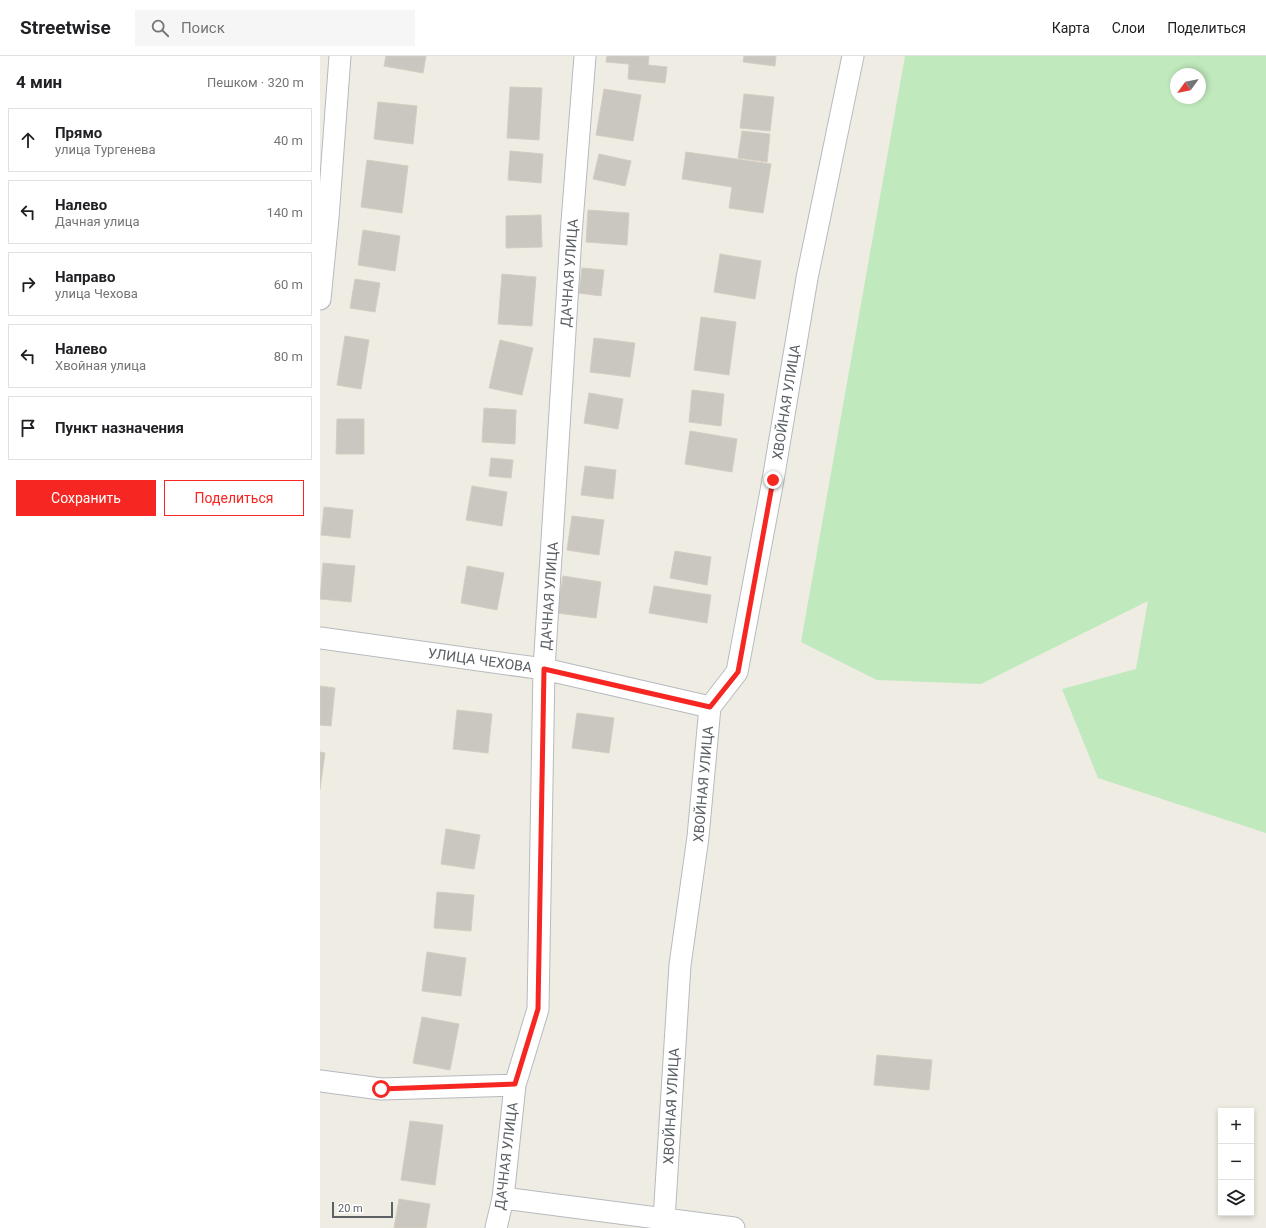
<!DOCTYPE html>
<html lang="ru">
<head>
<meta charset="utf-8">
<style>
  :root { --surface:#fff; --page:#f6f6f6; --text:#202124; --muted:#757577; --line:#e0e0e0; --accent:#f62722 }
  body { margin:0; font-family:Roboto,sans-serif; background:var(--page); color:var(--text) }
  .controls { position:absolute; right:12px; bottom:12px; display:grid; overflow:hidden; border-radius:0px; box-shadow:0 2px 6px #0003 }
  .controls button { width:36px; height:36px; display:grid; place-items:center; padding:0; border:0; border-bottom:1px solid var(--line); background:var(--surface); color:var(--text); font:20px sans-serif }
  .compass { position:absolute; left:850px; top:12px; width:36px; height:36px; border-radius:50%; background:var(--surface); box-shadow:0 2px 6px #0003; rotate:237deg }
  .scale { position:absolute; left:12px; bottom:10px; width:61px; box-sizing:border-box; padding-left:4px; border:2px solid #5b6065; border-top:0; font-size:11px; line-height:14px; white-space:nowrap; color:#5b6065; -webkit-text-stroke:3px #fff; paint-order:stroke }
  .stop { position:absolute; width:12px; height:12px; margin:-9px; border:3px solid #f62722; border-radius:50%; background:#fff }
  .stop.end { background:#f62722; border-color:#fff; box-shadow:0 1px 4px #0008 }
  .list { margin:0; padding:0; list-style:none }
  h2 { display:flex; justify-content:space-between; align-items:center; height:52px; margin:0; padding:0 16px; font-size:17px }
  h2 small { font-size:13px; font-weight:400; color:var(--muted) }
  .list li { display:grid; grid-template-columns:26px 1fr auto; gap:12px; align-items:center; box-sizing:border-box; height:64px; margin:0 8px 8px; padding:0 8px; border:1px solid var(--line); border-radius:0px }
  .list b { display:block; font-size:15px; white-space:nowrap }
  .list p { margin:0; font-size:13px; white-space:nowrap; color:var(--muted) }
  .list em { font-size:13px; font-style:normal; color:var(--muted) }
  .actions { display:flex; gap:8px; padding:12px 16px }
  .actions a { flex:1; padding:9px 0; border:1px solid var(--accent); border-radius:0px; text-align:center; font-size:14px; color:var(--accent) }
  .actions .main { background:var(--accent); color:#fff }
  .icon { flex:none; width:22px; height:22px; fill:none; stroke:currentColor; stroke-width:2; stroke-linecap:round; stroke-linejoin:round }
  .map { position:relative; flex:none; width:946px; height:1172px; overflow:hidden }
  header { display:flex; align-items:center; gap:24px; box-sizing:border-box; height:56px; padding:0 20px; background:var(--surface); border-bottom:1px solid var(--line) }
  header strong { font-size:19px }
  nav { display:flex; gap:22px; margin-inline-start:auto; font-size:14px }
  .search { width:280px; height:36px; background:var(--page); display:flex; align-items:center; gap:10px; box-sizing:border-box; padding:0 14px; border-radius:0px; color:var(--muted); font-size:15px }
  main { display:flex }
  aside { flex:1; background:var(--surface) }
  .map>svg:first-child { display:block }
</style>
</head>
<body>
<header>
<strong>Streetwise</strong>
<div class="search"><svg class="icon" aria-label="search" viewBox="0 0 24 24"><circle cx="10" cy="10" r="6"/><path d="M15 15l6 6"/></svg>Поиск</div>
<nav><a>Карта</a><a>Слои</a><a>Поделиться</a></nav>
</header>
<main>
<aside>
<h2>4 мин<small>Пешком · 320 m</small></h2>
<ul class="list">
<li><svg class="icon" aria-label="ahead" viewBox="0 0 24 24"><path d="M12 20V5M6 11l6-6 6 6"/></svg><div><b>Прямо</b><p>улица Тургенева</p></div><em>40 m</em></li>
<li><svg class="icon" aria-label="left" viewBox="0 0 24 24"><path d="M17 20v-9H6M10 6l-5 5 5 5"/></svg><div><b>Налево</b><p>Дачная улица</p></div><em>140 m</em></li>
<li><svg class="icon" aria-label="right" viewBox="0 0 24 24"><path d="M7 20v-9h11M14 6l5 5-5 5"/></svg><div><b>Направо</b><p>улица Чехова</p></div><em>60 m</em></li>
<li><svg class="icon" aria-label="left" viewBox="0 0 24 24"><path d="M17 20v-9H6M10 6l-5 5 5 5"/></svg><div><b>Налево</b><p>Хвойная улица</p></div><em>80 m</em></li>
<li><svg class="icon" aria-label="arrive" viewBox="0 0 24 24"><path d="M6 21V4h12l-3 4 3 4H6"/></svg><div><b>Пункт назначения</b></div></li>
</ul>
<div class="actions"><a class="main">Сохранить</a><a>Поделиться</a></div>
</aside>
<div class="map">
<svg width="946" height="1172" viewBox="0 0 946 1172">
  <rect width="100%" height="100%" fill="#efece3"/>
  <!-- green -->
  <path fill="#c0e9bd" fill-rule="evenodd" d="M585,0H946V777L778,722L742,633L816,613L828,545L661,628L557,624L481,586ZM856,18H880V42H856Z"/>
  <!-- building -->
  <path fill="#cac6c0" stroke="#d4cdc1" d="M66,0H106L103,17L64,10Z
    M287,0H329L328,9L347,11L345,27L308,23L309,8L286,6Z
    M424,0H456L455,10L423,6Z
    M190,31L222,32L219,84L187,82Z
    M284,33L321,39L313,85L276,79Z
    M424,38L454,41L450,75L420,72Z
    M58,46L97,50L93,88L54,83Z
    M422,75L450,78L447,106L418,102Z
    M190,95L223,98L221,127L188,124Z
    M366,96L451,108L443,157L409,152L412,131L362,123Z
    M279,98L311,105L305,130L273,123Z
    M47,104L88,110L82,157L41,151Z
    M268,154L309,157L307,189L266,186Z
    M221,159L222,191L186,192V160Z
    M43,174L80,180L75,215L38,209Z
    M400,198L441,205L435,243L394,236Z
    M262,212L284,214L281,240L259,237Z
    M182,218L216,221L212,270L178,268Z
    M35,223L60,227L55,256L30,252Z
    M381,261L416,266L409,319L374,314Z
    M25,280L49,284L41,333L17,329Z
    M274,282L315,287L310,321L270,316Z
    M180,284L213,292L202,339L169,332Z
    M372,334L404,338L401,370L369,366Z
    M269,337L303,343L298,373L264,367Z
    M164,352L196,354L195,388L162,386Z
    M17,363H44V398H16Z
    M370,375L417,383L412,416L365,408Z
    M171,402L193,404L191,422L169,420Z
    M265,410L296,414L293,443L261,439Z
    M152,430L187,436L182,470L146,464Z
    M4,451L33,454L30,482L1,479Z
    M252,460L284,464L279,499L247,494Z
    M355,495L391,501L387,529L350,522Z
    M3,507L35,510L31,546L0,543Z
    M147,510L184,517L177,554L141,547Z
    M243,520L281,526L276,562L237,557Z
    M334,530L391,539L387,567L329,557Z
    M0,630L15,632L11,670L0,669Z
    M137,654L172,658L168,697L133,693Z
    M257,657L294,662L289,697L252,692Z
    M0,696L5,697L0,733Z
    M126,773L160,779L154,813L121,808Z
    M117,836L154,839L151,875L114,872Z
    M107,896L146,902L141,940L102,935Z
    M102,961L139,968L130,1014L93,1007Z
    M557,999L612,1004L609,1034L554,1029Z
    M90,1065L123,1069L115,1129L81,1124Z
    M79,1143L110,1148L106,1172H74Z"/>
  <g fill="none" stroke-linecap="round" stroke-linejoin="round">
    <!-- minor casing -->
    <g stroke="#b6babe" stroke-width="23">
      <path id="minor" d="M0,243L8,162L20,0
        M0,582L224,613L390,651
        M0,1025L61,1033L195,1029
        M183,1142L414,1172
        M344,1163L360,909L378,781L390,651L417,616L453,424L487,222L533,0
        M176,1172L183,1142L195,1029L218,953L224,613L251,179L265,0"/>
    </g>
    <!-- minor -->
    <use href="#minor" stroke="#fff" stroke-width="21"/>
  </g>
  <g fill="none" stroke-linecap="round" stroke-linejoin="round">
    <!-- route -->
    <path stroke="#f62722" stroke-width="5" d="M61,1033L195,1028L218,953L224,613L390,651L418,616L453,424"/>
  </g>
  <g text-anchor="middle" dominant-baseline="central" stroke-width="4" stroke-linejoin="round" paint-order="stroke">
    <!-- street labels -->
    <g font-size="14" fill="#5b6065" stroke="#fff">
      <text transform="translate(249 217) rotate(-86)">ДАЧНАЯ УЛИЦА</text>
      <text transform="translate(466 346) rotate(-81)">ХВОЙНАЯ УЛИЦА</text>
      <text transform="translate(229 540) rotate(-86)">ДАЧНАЯ УЛИЦА</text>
      <text transform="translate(160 604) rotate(8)">УЛИЦА ЧЕХОВА</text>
      <text transform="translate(383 728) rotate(-85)">ХВОЙНАЯ УЛИЦА</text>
      <text transform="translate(351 1050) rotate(-87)">ХВОЙНАЯ УЛИЦА</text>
      <text transform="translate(186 1100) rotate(-83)">ДАЧНАЯ УЛИЦА</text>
    </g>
  </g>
</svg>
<div class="controls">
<button>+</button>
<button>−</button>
<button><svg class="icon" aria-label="layers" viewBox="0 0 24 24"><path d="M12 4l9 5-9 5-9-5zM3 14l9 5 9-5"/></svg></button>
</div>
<svg class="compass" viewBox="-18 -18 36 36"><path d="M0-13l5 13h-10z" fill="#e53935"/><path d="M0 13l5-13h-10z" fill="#757577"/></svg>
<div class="scale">20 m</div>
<div class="stop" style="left:61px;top:1033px"></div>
<div class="stop end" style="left:453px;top:424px"></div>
</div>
</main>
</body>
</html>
